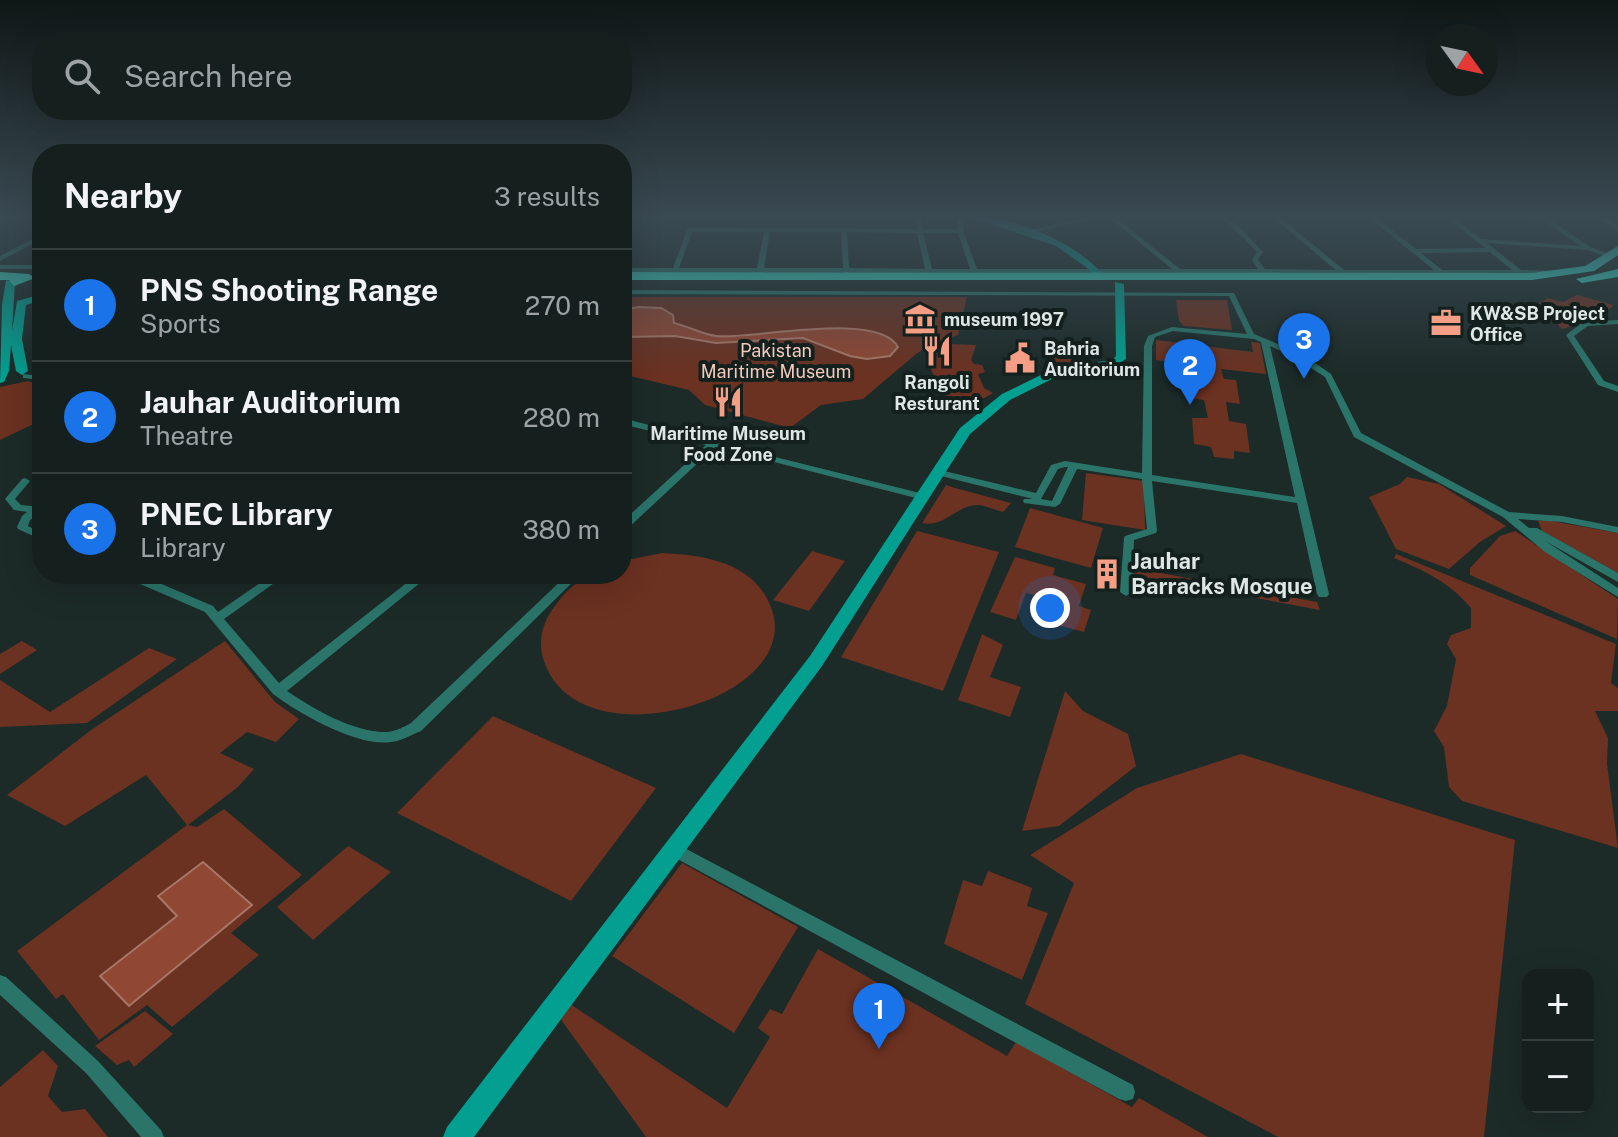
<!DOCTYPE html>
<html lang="en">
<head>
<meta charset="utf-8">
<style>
  :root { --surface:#15201e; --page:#222d2b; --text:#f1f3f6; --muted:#9da3a4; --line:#343e3c; --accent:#1a73e8 }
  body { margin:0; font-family:"Public Sans",sans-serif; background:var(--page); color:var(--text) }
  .controls { position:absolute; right:24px; bottom:24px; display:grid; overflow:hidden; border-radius:16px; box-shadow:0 8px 32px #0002 }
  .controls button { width:72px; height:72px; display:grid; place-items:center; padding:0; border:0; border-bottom:2px solid var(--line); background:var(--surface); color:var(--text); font:40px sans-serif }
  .compass { position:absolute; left:1426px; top:24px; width:72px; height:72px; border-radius:50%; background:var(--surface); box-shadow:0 8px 32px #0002; rotate:123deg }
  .you { position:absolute; left:1050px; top:608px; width:28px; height:28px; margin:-20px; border:6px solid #fff; border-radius:50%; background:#1a73e8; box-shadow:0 0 0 12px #1a73e833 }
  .badge { display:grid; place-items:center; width:52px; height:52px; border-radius:50%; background:var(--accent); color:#fff; font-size:26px; font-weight:700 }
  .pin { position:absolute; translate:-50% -66px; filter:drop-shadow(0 2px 4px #0008) }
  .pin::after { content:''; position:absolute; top:42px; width:28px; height:24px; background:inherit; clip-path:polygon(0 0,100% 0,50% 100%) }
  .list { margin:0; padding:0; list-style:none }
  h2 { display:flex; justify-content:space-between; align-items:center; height:104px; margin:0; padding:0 32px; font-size:34px }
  h2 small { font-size:26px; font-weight:400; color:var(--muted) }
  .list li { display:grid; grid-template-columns:52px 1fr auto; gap:24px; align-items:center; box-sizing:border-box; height:112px; padding:0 32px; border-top:2px solid var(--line) }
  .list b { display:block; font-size:30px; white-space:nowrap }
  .list p { margin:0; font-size:26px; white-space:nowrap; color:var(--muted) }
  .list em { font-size:26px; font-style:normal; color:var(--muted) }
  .icon { flex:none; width:44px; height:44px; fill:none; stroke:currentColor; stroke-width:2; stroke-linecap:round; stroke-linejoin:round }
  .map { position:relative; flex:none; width:1618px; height:1137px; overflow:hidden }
  .search { position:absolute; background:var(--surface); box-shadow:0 8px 32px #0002; left:32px; top:32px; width:600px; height:88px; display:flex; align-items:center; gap:20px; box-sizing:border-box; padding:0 28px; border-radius:32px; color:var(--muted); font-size:30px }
  .panel { position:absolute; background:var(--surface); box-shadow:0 8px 32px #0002; left:32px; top:144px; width:600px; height:440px; border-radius:32px }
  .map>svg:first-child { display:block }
</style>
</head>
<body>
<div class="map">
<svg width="1618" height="1137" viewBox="0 0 1618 1137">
  <rect width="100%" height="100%" fill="#1c2a28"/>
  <!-- green -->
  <path fill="#6b3121" d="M1577,295L1614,305L1596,320L1562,329L1538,304L1548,298L1563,302Z
    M622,297H967L958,335L935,342L916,354L863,399L821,405L790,428L705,405L689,390L622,374Z
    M1176,300H1227L1232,330L1184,326L1179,321Z
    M1156,340L1253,352L1251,342L1260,343L1266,374L1221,369L1224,379L1236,380L1240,404L1226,402L1229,421L1246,424L1250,453L1234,451V459L1214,457L1211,447L1194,444L1192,418H1208L1204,400L1190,398L1187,376H1204L1203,367L1156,360Z
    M951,344L976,345L971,360L974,364L982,365L985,372L978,374L984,388L993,393L964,410L940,396L951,394L945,380H935L927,357H937L935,349L951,348Z
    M1051,348L1083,352L1082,362L1060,369L1046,367Z
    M28,381L42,386V420L0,440V387Z
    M1086,473L1144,481L1145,530L1082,520Z
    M1407,477L1439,484L1506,526L1480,542L1449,569L1396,549L1369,497L1400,484Z
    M946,485L955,488L1011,503L1003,512C995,510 985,505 977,505C957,505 944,528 922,523Z
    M1030,508L1103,528L1091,568L1015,547Z
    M1546,520L1618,533V573L1542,531L1538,521Z
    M917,531L999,552L943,691L841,657Z
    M1515,531L1618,599L1617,639L1470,575V568L1500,536Z
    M812,551L845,561L809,611L773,600Z
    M662,553C706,555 756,563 772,610C803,702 577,764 544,661C538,644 541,626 552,610C574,579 585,574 622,574V561Z
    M1396,554L1616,644L1611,683L1618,688V711H1595L1608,738L1607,764L1618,848L1462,801L1449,787L1444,747L1434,731L1447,706L1456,659L1447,644L1451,635L1471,628V608C1449,582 1425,571 1394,558Z
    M1015,557L1055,568L1053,575L1086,584L1079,606L1091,610L1084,632L1046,622L1052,599L1026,593L1016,620L990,612Z
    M1134,568L1317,602L1320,610L1133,575Z
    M982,634L1003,645L990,677L1021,687L1010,717L958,700Z
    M22,641L37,650L0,674V654Z
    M225,641L275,702L299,719L276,742L247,732L220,753L254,769L238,787L188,825L197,827L224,809L302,875L231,933L259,955L172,1027L147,1005L99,1040L63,994L56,999L17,951L187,825L146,775L65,826L7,795L91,730Z
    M149,648L177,659L87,723L0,727V680L50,712Z
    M1065,691L1083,711L1128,734L1136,766L1059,826L1022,831Z
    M493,716L656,788L571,901L397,813Z
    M1241,754L1515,840L1484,1137H1278L1025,1004L1074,883L1030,855L1137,788Z
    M348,846L391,872L313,940L277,907Z
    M682,863L798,927L734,1033L612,956Z
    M988,871L1032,888L1027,906L1048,913L1022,980L944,944L963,880L982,886Z
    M818,949L1007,1056L1016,1042L1132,1107L1139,1098L1208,1137H646L559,1017L570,1004L727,1108L770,1037L758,1028L770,1009L782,1014Z
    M145,1011L173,1034L134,1067L129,1060L117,1065L95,1046Z
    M43,1050L58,1066L48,1096L62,1112L85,1109L108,1137H0V1087Z"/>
  <!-- water -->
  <path fill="#904733" stroke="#a77768" stroke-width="2" d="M639,307L661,308L673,315L674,323C688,326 701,334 716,336C751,340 878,310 898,347L890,356L867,359L850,356L803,338L716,343L675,336L622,337V310Z
    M203,862L252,905L129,1006L100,976L177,916L158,896Z"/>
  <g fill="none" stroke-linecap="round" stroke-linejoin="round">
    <!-- street -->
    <path fill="#2a746a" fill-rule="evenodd" d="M629,216H638L622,222V218Z
      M915,216L920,217L923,229H957L959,216H965L963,231L977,269H1172L1107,216H1114L1180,269H1258L1252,260L1257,252L1228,223L1215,216C1235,216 1249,238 1262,251L1263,252L1258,260L1265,269L1336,270L1271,216H1278L1344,270H1434L1367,216H1374L1416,249L1485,248L1445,216H1452L1481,239L1580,246L1543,220L1491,218L1488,216H1545L1590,247L1615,256L1612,258L1587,250L1487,243L1521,270L1555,271V273L1553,274L849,272L846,274L843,272H763L760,274L757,272H622V268H673L687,230L690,228L917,229ZM692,232H764L757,268H679ZM770,232H841L843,268H764ZM847,232L917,233L925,269L849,268ZM923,233H958L970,269H932ZM1490,252L1512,270H1442L1421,253Z
      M1093,216H1104L1026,234L1023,232Z
      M1596,216H1603L1618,225V230Z
      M42,234V239L0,261V256Z
      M0,265H42V269H0Z
      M622,290L1234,293L1254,334L1302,354L1331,374L1361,433L1509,512L1562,516L1618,527V533L1562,522L1518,519L1529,528H1537L1618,573V582L1545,541L1618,588V597L1545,552L1503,517L1354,437L1325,377L1296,358L1270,346L1329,594L1327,597H1319L1317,594L1297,503L1152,481L1157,531L1156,533L1134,540L1132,592L1126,596L1120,592L1124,538L1125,536L1147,529L1142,479L1077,469L1060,504L1055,507L1024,503L1023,501L1024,499H1033L933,474L931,472L936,469L1036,493L1051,465L1065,461L1142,473L1144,346L1148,336L1172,327L1247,334L1229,296L622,294ZM1173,331L1254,339L1261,342L1295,497L1152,475V346L1155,337ZM1065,467H1068L1052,501L1041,499L1058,469Z
      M1618,320V324L1588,326L1574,336L1604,381L1618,386V392L1598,385L1566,335L1583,322Z
      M23,374L42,376V380L23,378Z
      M622,418L711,441L718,440L719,443L924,494L925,496L920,499L715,447L626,530L622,531V522L706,445L622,424Z
      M25,478L30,481L15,499L21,505L42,507V511L30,520L28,526L42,533V540L18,529L17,527L22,516L27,512L14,510L5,499L22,479Z
      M122,574H138L213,606L218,612L273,574H287L224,619L279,683L418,574H431L287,691C313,709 355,733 387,732C396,731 404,727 411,723L568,574H581L421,731C411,735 401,741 391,742C357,747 300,714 273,694L205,612L124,577Z
      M675,843L1133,1085L1135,1092L1133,1099L1126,1101L1119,1099L670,855L667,850L670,845Z
      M0,975L6,977L98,1061L161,1130L164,1137H141L86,1073L0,995Z"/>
    <!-- secondary -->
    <path fill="#039f90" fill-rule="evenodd" d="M967,216C1014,216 1076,241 1106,278L1098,280L1086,267L1056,246Z
      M6,280L15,282L12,331L17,301L42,294V300L26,305L22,339L28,371L22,375L16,371L11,345L9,371L4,382L0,383L2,305Z
      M1115,282L1124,284L1126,359L1115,366L1062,374L1010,400L970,434L822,666L474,1137H443L447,1127L810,656L960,428L1002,394L1055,368L1112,360L1116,356Z"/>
    <!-- highway -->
    <path fill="#36d8c6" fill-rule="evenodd" d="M1618,246V255L1594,271L1532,280H622V272L1532,273L1585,266Z
      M1618,269V277L1582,283L1576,279Z
      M0,272L29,274L35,278L14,286L9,280H0Z"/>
  </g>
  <!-- sky -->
  <linearGradient id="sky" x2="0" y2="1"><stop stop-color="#0f1716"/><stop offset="0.58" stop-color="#3a4a53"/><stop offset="1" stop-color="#3a4a53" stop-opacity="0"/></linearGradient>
  <rect width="1618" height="375" fill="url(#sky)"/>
  <!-- icons -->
  <defs>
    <g id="museum-bare" transform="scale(2.4)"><path d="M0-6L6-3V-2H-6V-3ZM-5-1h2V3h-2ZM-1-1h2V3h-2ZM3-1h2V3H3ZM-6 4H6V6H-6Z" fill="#f49e86" stroke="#13201e" stroke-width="2.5" paint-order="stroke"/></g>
    <g id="office-bare" transform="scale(2.4)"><path d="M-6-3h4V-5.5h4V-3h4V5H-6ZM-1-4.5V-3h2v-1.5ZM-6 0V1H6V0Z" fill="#f49e86" stroke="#13201e" stroke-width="2.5" paint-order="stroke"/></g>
    <g id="restaurant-bare" transform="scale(2.4)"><path d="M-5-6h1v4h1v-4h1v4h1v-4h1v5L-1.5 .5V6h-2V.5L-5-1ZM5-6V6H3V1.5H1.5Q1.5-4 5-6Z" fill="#f49e86" stroke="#13201e" stroke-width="2.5" paint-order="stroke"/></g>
    <g id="civic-bare" transform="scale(2.4)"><path d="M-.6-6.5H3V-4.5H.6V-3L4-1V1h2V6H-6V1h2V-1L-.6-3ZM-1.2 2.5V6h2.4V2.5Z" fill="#f49e86" stroke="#13201e" stroke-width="2.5" paint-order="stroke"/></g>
    <g id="building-bare" transform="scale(2.4)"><path d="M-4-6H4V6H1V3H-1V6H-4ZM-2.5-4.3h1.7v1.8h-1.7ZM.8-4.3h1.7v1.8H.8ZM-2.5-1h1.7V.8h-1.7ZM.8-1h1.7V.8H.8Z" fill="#f49e86" stroke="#13201e" stroke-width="2.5" paint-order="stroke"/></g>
  </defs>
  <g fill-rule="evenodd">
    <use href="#museum-bare" x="920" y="319"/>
    <use href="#office-bare" x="1446" y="323"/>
    <use href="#restaurant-bare" x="937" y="351"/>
    <use href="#civic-bare" x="1020" y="358"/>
    <use href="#restaurant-bare" x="728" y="402"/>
    <use href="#building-bare" x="1107" y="574"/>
  </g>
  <g text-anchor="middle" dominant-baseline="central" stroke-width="8" stroke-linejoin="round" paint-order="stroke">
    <!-- far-poi labels -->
    <g font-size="18" font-weight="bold" fill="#dee7e5" stroke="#13201e" text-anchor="start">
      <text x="1470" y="313">KW&amp;SB Project<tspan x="1470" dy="21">Office</tspan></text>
      <text x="944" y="319">museum 1997</text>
      <text x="1044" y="348">Bahria<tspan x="1044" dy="21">Auditorium</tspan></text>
      <text x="937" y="382" text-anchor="middle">Rangoli<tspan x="937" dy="21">Resturant</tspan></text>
      <text x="728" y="433" text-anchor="middle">Maritime Museum<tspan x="728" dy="21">Food Zone</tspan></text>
    </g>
    <!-- far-park labels -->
    <g font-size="18" fill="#f5c9bc" stroke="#13201e">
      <text x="776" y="350">Pakistan<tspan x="776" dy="21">Maritime Museum</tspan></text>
    </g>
    <!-- poi labels -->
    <g font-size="22" font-weight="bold" fill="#dee7e5" stroke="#13201e" text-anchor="start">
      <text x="1131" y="561">Jauhar<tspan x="1131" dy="25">Barracks Mosque</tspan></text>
    </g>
  </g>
</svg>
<div class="controls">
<button>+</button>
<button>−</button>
</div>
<svg class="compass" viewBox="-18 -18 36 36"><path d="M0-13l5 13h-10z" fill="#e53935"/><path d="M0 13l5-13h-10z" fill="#9da3a4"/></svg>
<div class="you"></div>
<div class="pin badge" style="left:879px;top:1049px">1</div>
<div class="pin badge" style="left:1190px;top:405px">2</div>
<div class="pin badge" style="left:1304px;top:379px">3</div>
<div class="search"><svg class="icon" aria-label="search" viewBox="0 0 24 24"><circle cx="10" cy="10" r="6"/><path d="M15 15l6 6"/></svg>Search here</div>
<section class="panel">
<h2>Nearby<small>3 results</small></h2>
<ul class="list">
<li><span class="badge">1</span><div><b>PNS Shooting Range</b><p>Sports</p></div><em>270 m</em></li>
<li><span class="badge">2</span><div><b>Jauhar Auditorium</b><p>Theatre</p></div><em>280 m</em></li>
<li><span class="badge">3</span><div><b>PNEC Library</b><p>Library</p></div><em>380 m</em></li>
</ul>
</section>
</div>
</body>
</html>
